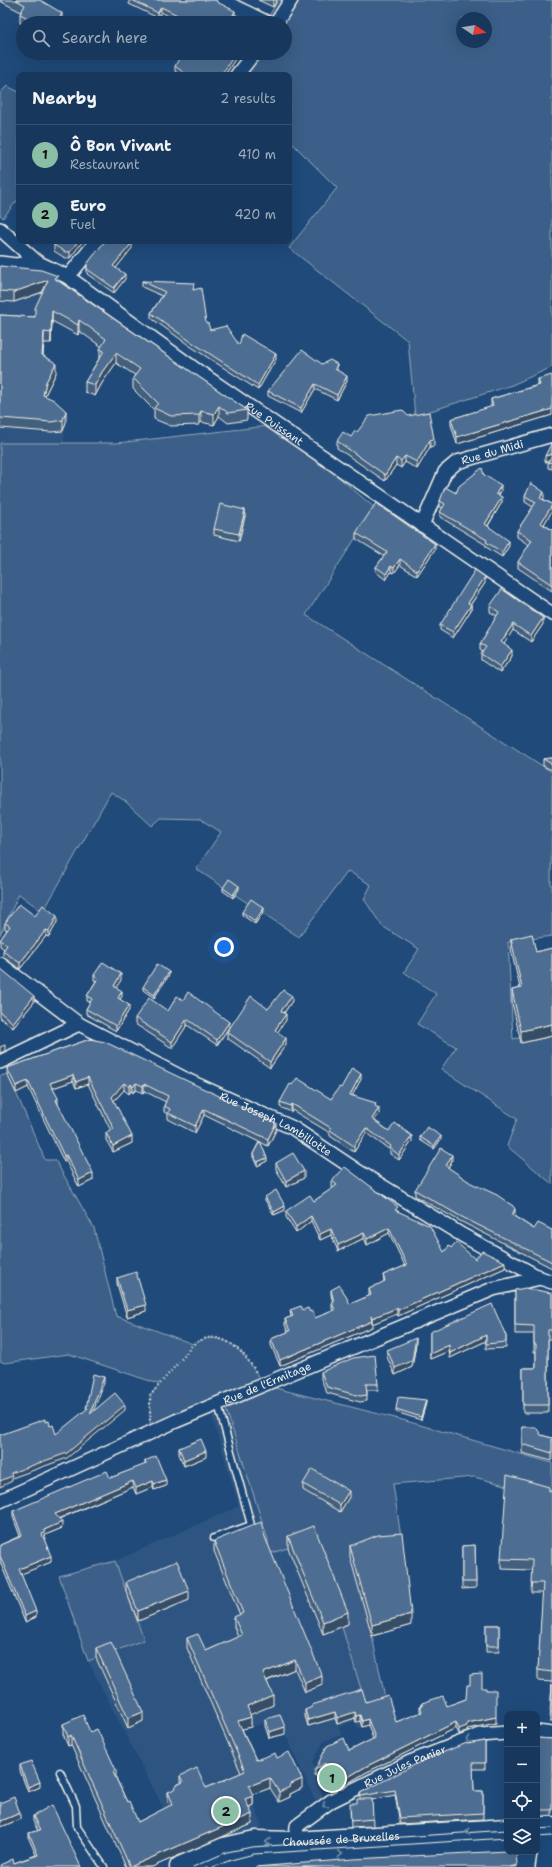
<!DOCTYPE html>
<html lang="en">
<head>
<meta charset="utf-8">
<style>
  :root { --surface:#17385c; --page:#244365; --text:#f1f3f6; --muted:#9eacbb; --line:#365272; --accent:#8abfa5 }
  body { margin:0; font-family:"Shantell Sans",sans-serif; background:var(--page); color:var(--text) }
  .controls { position:absolute; right:12px; bottom:12px; display:grid; overflow:hidden; border-radius:8px; box-shadow:0 4px 16px #0002 }
  .controls button { width:36px; height:36px; display:grid; place-items:center; padding:0; border:0; border-bottom:1px solid var(--line); background:var(--surface); color:var(--text); font:20px sans-serif }
  .compass { position:absolute; left:456px; top:12px; width:36px; height:36px; border-radius:50%; background:var(--surface); box-shadow:0 4px 16px #0002; rotate:102deg }
  .you { position:absolute; left:224px; top:947px; width:14px; height:14px; margin:-10px; border:3px solid #fff; border-radius:50%; background:#1a73e8; box-shadow:0 0 0 6px #1a73e833 }
  .badge { display:grid; place-items:center; width:26px; height:26px; border-radius:50%; background:var(--accent); color:#111; font-size:13px; font-weight:700 }
  .pin { position:absolute; translate:-50% -50%; border:2px solid #fff; box-shadow:0 1px 4px #0006 }
  .list { margin:0; padding:0; list-style:none }
  h2 { display:flex; justify-content:space-between; align-items:center; height:52px; margin:0; padding:0 16px; font-size:17px }
  h2 small { font-size:13px; font-weight:400; color:var(--muted) }
  .list li { display:grid; grid-template-columns:26px 1fr auto; gap:12px; align-items:center; box-sizing:border-box; height:60px; padding:0 16px; border-top:1px solid var(--line) }
  .list b { display:block; font-size:15px; white-space:nowrap }
  .list p { margin:0; font-size:13px; white-space:nowrap; color:var(--muted) }
  .list em { font-size:13px; font-style:normal; color:var(--muted) }
  .icon { flex:none; width:22px; height:22px; fill:none; stroke:currentColor; stroke-width:2; stroke-linecap:round; stroke-linejoin:round }
  .map { position:relative; flex:none; width:552px; height:1867px; overflow:hidden }
  .search { position:absolute; background:var(--surface); box-shadow:0 4px 16px #0002; left:16px; top:16px; width:276px; height:44px; display:flex; align-items:center; gap:10px; box-sizing:border-box; padding:0 14px; border-radius:22px; color:var(--muted); font-size:15px }
  .panel { position:absolute; background:var(--surface); box-shadow:0 4px 16px #0002; left:16px; top:72px; width:276px; height:172px; border-radius:8px }
  .map>svg:first-child { display:block }
</style>
</head>
<body>
<div class="map">
<svg width="552" height="1867" viewBox="0 0 552 1867">
  <rect width="100%" height="100%" fill="#1f4a7a"/>
  <filter id="ink" filterUnits="userSpaceOnUse"><feTurbulence type="fractalNoise" baseFrequency=".025" numOctaves="2"/><feDisplacementMap in="SourceGraphic" scale="8" xChannelSelector="R" yChannelSelector="G"/><feConvolveMatrix kernelMatrix="1 2 1 2 8 2 1 2 1" color-interpolation-filters="sRGB"/></filter>
  <g filter="url(#ink)">
    <!-- built -->
    <path fill="#2d5581" d="M0,270L68,277L42,333L41,414L64,427V445H0Z
      M226,1409L268,1540V1554L314,1538L373,1725L358,1728L355,1721L339,1726L342,1735L324,1741L313,1762L325,1805L319,1809L278,1718L239,1731L245,1777L262,1827L189,1858L88,1661L144,1640L115,1561L239,1506L212,1417Z"/>
    <!-- green -->
    <path fill="#3a5f88" stroke="#97a8b8" fill-rule="evenodd" d="M278,0H552V367L512,385L415,416L408,341L289,248L337,188L289,140V75H236L248,53H285V23H265ZM462,18H486V42H462Z
      M7,86L19,92V198L3,218L0,215V93Z
      M277,425L375,508L306,615L552,772L551,885H552V936L508,942L513,1039L552,1032V1184L507,1146L517,1119L441,1069L456,1047L417,1024L436,994L404,972L419,949L382,926L364,899L371,885L348,871L299,937L196,869L221,832L200,819L161,818L152,826L125,801L111,792L43,912L19,894L0,935V443H117Z
      M8,1074L45,1160H55L94,1228L116,1316L193,1344C198,1342 203,1339 208,1338C237,1336 251,1364 263,1385L150,1433V1396L159,1384L69,1354L5,1363L0,1361V1076Z
      M275,1388L399,1419L552,1463V1497L474,1477L393,1484L402,1544L372,1636L386,1702L366,1705L342,1627L288,1548L268,1554V1540L226,1409Z
      M115,1561L144,1640L88,1661L59,1576Z"/>
    <g fill="none" stroke-linecap="round" stroke-linejoin="round">
      <!-- lane casing -->
      <g stroke="#f4f1e8" stroke-width="9">
        <path id="lane" d="M214,1538L251,1525L218,1404
          M60,1772L76,1806L77,1827L104,1867"/>
      </g>
      <!-- street casing -->
      <g stroke="#f4f1e8" stroke-width="16">
        <g id="street">
          <path d="M221,0L268,23"/>
          <path d="M276,23L291,0"/>
          <path d="M237,75L254,53"/>
          <path id="s1" d="M0,229L37,262L68,277L192,367L552,614"/>
          <path d="M0,263L16,265L37,262"/>
          <path d="M68,277L97,241"/>
          <path id="s2" d="M422,525L445,472L457,462L552,435"/>
          <path id="s3" d="M0,964L79,1024L191,1082L293,1128L356,1170L462,1235L540,1278L552,1282"/>
          <path d="M0,1062L79,1024"/>
          <path id="s4" d="M0,1501L176,1421L493,1289L540,1278"/>
          <path d="M537,1732L552,1734"/>
          <path id="s5" d="M295,1849L297,1826L331,1801L410,1762L480,1735L507,1733"/>
        </g>
      </g>
      <!-- secondary casing -->
      <g stroke="#f4f1e8" stroke-width="21">
        <path id="secondary" d="M545,1867L551,1830"/>
      </g>
      <!-- primary casing -->
      <g stroke="#f4f1e8" stroke-width="23">
        <g id="primary">
          <path d="M537,1827H552"/>
          <path d="M537,1844H552"/>
          <path id="s6" d="M180,1867L224,1848L255,1841L294,1842L507,1829"/>
          <path d="M218,1867L231,1863L353,1853L507,1845"/>
        </g>
      </g>
      <!-- path -->
      <path stroke="#f4f1e8" stroke-width="2.5" stroke-dasharray="1 3" stroke-linecap="butt" d="M150,1420V1396C161,1382 173,1369 184,1356C187,1352 190,1347 194,1344C220,1325 246,1353 257,1374"/>
      <!-- lane -->
      <use href="#lane" stroke="#1f4a7a" stroke-width="6"/>
      <!-- street -->
      <use href="#street" stroke="#1f4a7a" stroke-width="13"/>
      <!-- secondary -->
      <use href="#secondary" stroke="#1f4a7a" stroke-width="18"/>
      <!-- primary -->
      <use href="#primary" stroke="#1f4a7a" stroke-width="20"/>
      <!-- tram -->
      <path stroke="#f4f1e8" stroke-width="1" d="M537,1829L552,1828
        M537,1837L552,1836
        M193,1867L227,1852L252,1847L507,1830
        M213,1867L231,1860L254,1854L507,1838"/>
    </g>
    <!-- wall -->
    <path fill="#425f7e" stroke="#f4f1e8" d="M0,0H40L62,22V23H23V25L20,23V14L21,12L0,1Z
      M129,0H216L217,2L235,16L232,23H182L161,12L158,18L129,4Z
      M258,0H277L273,7Z
      M235,59L225,75H180L175,71V66Z
      M51,241H83L70,258H65L54,251V245Z
      M132,248L116,268L125,279L114,293L87,274V264Z
      M0,266L58,280L247,410V420L228,423L219,416L214,425L201,422L199,425L171,426L154,419V410L133,389V378L135,375L116,363L102,383L95,396L85,392V382L100,357V349L102,347L79,331L78,335L52,321L51,343H44L43,355L56,373L46,393L45,396L66,422L63,431L51,432L0,428V315L35,317L43,292L14,302L0,301Z
      M142,281L194,290L206,323L210,330L239,345L276,359L258,390L190,346L151,318V313L162,296L142,287Z
      M322,364L337,369V370L347,381L337,400L315,389L301,413L268,396V391Z
      M538,379L552,415L457,444L451,425V419L491,407V399L538,385Z
      M408,416L434,439V446L430,447L417,469L405,462L401,468L396,465L385,481L337,448V441L351,437L357,432Z
      M552,442V469L548,468V462L549,461L545,462Z
      M484,475L501,491L499,495L502,502L488,526L509,546L502,557L486,547V545L440,517V512L443,508L440,507V501Z
      M525,496L544,498L543,499L552,504V511L544,524L552,530V591L518,568V562L529,545L517,537V531L533,507L525,502Z
      M245,516L239,541L214,535V529Z
      M356,533L435,549L417,576L400,565L394,573L391,572L386,580L376,572V567L384,556L356,539Z
      M485,583L471,604V610L453,638L440,630V625Z
      M490,606L543,624L531,642L513,630L503,644L512,656L500,673L481,660V654L483,652L480,650V644L497,616L490,612Z
      M552,758V770L543,766V759Z
      M223,888L239,889L233,898L223,891Z
      M264,911L255,924L242,915V912Z
      M35,916L57,922L49,937L46,936L20,969L3,957V951L4,949L0,946V940L7,930L5,929V923Z
      M511,939L536,952L552,948V1036L521,1043L512,1002V990L520,988L511,950Z
      M0,968L34,1002L13,1028L0,1018Z
      M94,975L121,980L116,987L122,996L120,999L129,1010L116,1031L86,1014V1009L90,1002L87,1001V996L96,981L94,980Z
      M169,975L154,998L143,990V987Z
      M183,1000L229,1027L217,1045L187,1025L172,1048L135,1024V1018L168,1011Z
      M292,1001L284,1013L286,1020L277,1032L286,1044L270,1068L227,1038V1032L268,1009Z
      M90,1039L276,1130L268,1146L260,1142L267,1161L257,1166L253,1157V1154L259,1142L204,1115L195,1133L168,1119V1114L164,1112V1106L166,1102L144,1091L143,1093L136,1090L133,1093L131,1091L129,1094L124,1090L114,1101L132,1143L113,1152L106,1140V1133L111,1131L88,1084L76,1088L73,1081L53,1088L58,1105L93,1180L79,1187L66,1161L64,1162L28,1087L16,1093L7,1074V1068Z
      M361,1079L352,1095L376,1107L379,1114L374,1120L389,1131L412,1141L399,1160L390,1154V1150L366,1133L354,1152L330,1136V1133L292,1110L291,1112L280,1107V1102L292,1085L331,1099L341,1088Z
      M420,1137L441,1139L434,1149L420,1140Z
      M452,1160L448,1168L515,1214L514,1216L534,1229L552,1230V1268L460,1221L415,1196V1190Z
      M276,1163L304,1178L286,1187L276,1169Z
      M332,1181L398,1211L444,1252L451,1248L475,1259L505,1268L398,1316L397,1314L372,1324V1323V1327L280,1366L271,1345V1339L288,1332L285,1325V1319L291,1317L290,1310H303L310,1312L315,1318L333,1311L332,1309V1303H333L331,1295V1290L350,1304L369,1296V1289L384,1282L383,1275L405,1266L389,1233L367,1245L364,1238L338,1251L331,1235L320,1240L311,1221L296,1233L286,1217V1211L314,1201L333,1188L332,1187Z
      M265,1197L285,1210L274,1215L265,1200Z
      M117,1278L146,1311L127,1317L117,1284Z
      M515,1290L552,1293V1339H548V1413H523V1368H536V1352H534V1334H515Z
      M430,1332L506,1336V1348L486,1349V1341L450,1358L449,1351L430,1359Z
      M416,1344L412,1367L395,1375L387,1357V1350Z
      M321,1372L378,1384V1390H367V1401L360,1402L327,1393L321,1379Z
      M426,1403L421,1420L396,1412V1409Z
      M522,1427L541,1435L552,1438V1461L522,1453Z
      M179,1448L206,1457L184,1466L179,1454Z
      M145,1461L166,1486L154,1490L153,1487L136,1494L133,1487L59,1519L62,1528L45,1535V1539H44L51,1562L21,1574L36,1617L25,1622L0,1562V1545L20,1536L13,1517V1511L110,1478L145,1465Z
      M303,1484L349,1497L340,1512L303,1490Z
      M549,1491H552V1682L538,1681V1670L543,1593H531L532,1570L501,1569V1559Z
      M288,1536L348,1624L323,1634L288,1548Z
      M265,1537L322,1685L305,1692L295,1669L267,1681L273,1705L250,1714L251,1727L242,1729L256,1760L277,1758L302,1788L290,1794V1797L279,1802L270,1788L253,1794V1805L249,1807L252,1824L152,1867H126L71,1745L68,1746L63,1734V1724L90,1732L116,1778L127,1802L138,1822L170,1806L168,1802V1792L175,1789V1786L180,1783V1776L206,1788L241,1773L187,1648V1638L206,1651L238,1637L234,1627V1617L240,1615L214,1551V1541Z
      M475,1545L476,1588L462,1589V1546Z
      M350,1546L411,1625L372,1636L350,1557Z
      M126,1582L189,1600L138,1621L126,1591Z
      M486,1625H499V1652H486Z
      M96,1648L143,1721L128,1728L96,1658Z
      M552,1684V1722H550Z
      M482,1688L486,1690L496,1723L467,1729V1732L459,1734L456,1728L365,1773L336,1790L325,1769L315,1776L327,1746L349,1751L373,1739L368,1725L362,1727L360,1721L356,1722L355,1718L337,1724L335,1718L308,1726L305,1716V1710L366,1702L396,1722L420,1713V1705H422V1703L447,1706L466,1699Z
      M265,1719L285,1734L269,1738L265,1726Z
      M537,1738L552,1739V1816H537Z
      M485,1741V1769H473L474,1791H483V1819L400,1824L395,1795L372,1800L373,1826L351,1827L350,1810L357,1803L360,1799V1793L467,1744Z
      M20,1765L40,1787L28,1792L20,1771Z
      M0,1803L20,1819L1,1827L0,1825Z
      M33,1816L81,1867L14,1863L36,1855L29,1839V1833L38,1831L33,1821Z"/>
    <!-- shaded-wall -->
    <path fill="#364d66" stroke="#f4f1e8" d="M274,0H277L273,7V1Z
      M161,7V12L158,18V13Z
      M235,11V16L232,23H229Z
      M62,13V23H57Z
      M235,54V59L226,73L225,75H220Z
      M78,241H83L70,258V252Z
      M132,243V248L113,272V266Z
      M125,274V279L114,293V288Z
      M48,280V290L14,302V292Z
      M52,311V321L51,343V333Z
      M79,320V331L78,335V325Z
      M44,332V343L42,365V355Z
      M116,353V363L102,383L95,396V385L102,372Z
      M276,354V359L258,390V385Z
      M56,363V373L46,393L43,405V395L46,382Z
      M337,364V369L335,374V369Z
      M347,376V381L337,400V395Z
      M315,384V389L301,413V408Z
      M219,406V416L214,425V414Z
      M552,409V415L457,444V437Z
      M66,411V422L63,431V420Z
      M201,411V422L199,425V415Z
      M430,440V447L417,469V462Z
      M552,454V460L545,462V456Z
      M405,456V462L401,468V461Z
      M396,458V465L385,481V475Z
      M501,485V491L496,499V494Z
      M544,492V498L540,504V498Z
      M502,497V502L485,530V524Z
      M552,505V511L541,529V523Z
      M245,510V516L239,541V534Z
      M509,541V546L502,557V552Z
      M435,544V549L417,576V571Z
      M400,559V565L394,573V568Z
      M391,566V572L386,580V574Z
      M485,577V583L468,608V603Z
      M471,605V610L453,638V632Z
      M543,618V624L531,642V636Z
      M513,624V630L501,649V642Z
      M512,650V656L500,673V667Z
      M239,886V889L233,898V895Z
      M264,908V911L255,924V921Z
      M57,916V922L49,937V931Z
      M46,930V936L20,969V963Z
      M169,972V975L154,998V995Z
      M121,974V980L114,991V986Z
      M122,991V996L118,1003V998Z
      M34,996V1002L13,1028V1023Z
      M292,996V1001L281,1017V1011Z
      M129,1005V1010L116,1031V1026Z
      M286,1014V1020L275,1036V1030Z
      M187,1019V1025L172,1048V1042Z
      M229,1022V1027L217,1045V1040Z
      M552,1024V1036L521,1043V1031Z
      M286,1038V1044L270,1068V1062Z
      M5,1045V1051L0,1053V1047Z
      M361,1074V1079L350,1100V1095Z
      M73,1075V1081L50,1089V1083Z
      M88,1077V1084L76,1088V1082Z
      M28,1081V1087L16,1093V1086Z
      M124,1083V1090L112,1103V1097Z
      M136,1083V1090L133,1093V1087Z
      M131,1084V1091L129,1094V1087Z
      M144,1084V1091L143,1093V1086Z
      M58,1098V1105L56,1100Z
      M292,1104V1110L291,1112V1106Z
      M379,1108V1114L372,1124V1119Z
      M204,1109V1115L195,1133V1126Z
      M276,1123V1130L268,1146V1139Z
      M366,1128V1133L354,1152V1146Z
      M132,1136V1143L113,1152V1146Z
      M412,1136V1141L399,1160V1155Z
      M441,1136V1139L434,1149V1146Z
      M66,1155V1161L64,1162V1156Z
      M452,1155V1160L446,1172V1166Z
      M267,1158V1161L257,1166V1162Z
      M304,1171V1178L286,1187V1181Z
      M93,1173V1180L79,1187V1180Z
      M285,1206V1210L274,1215V1212Z
      M515,1209V1214L512,1220V1215Z
      M311,1216V1221L296,1233V1227Z
      M389,1228V1233L367,1245V1239Z
      M331,1229V1235L320,1240V1234Z
      M364,1233V1238L338,1251V1245Z
      M505,1262V1268L398,1316V1310Z
      M146,1305V1311L127,1317V1310Z
      M397,1308V1314L372,1324V1318Z
      M372,1321V1327L280,1366V1360Z
      M486,1335V1341L450,1358V1353Z
      M416,1338V1344L412,1367L395,1375V1368Z
      M449,1345V1351L430,1359V1354Z
      M104,1377V1383L90,1420V1414Z
      M426,1400V1403L421,1420V1417Z
      M125,1405V1410L67,1458L12,1478V1481L0,1487V1481L11,1473Z
      M206,1451V1457L184,1466V1460Z
      M166,1480V1486L154,1490V1484Z
      M133,1481V1487L55,1520V1514Z
      M153,1481V1487L136,1494V1488Z
      M349,1491V1497L340,1512V1505Z
      M62,1522V1528L45,1535V1539L42,1540V1534L44,1530Z
      M51,1556V1562L19,1575V1569Z
      M189,1591V1600L138,1621V1611Z
      M36,1611V1617L25,1622V1616Z
      M348,1612V1624L323,1634V1622Z
      M411,1614V1625L372,1636V1625Z
      M295,1660V1669L263,1682V1673Z
      M322,1676V1685L305,1692V1683Z
      M273,1695V1705L247,1716V1706Z
      M143,1712V1721L128,1728V1718Z
      M335,1712V1718L308,1726V1720Z
      M355,1712V1718L337,1724V1718Z
      M360,1715V1721L356,1722V1716Z
      M251,1717V1727L238,1730V1721Z
      M496,1717V1723L467,1729V1732L459,1734V1729L467,1723Z
      M368,1719V1725L362,1727V1721Z
      M456,1722V1728L365,1773L336,1790V1784L365,1767Z
      M285,1727V1734L269,1738V1732Z
      M71,1735V1745L68,1746V1737Z
      M325,1763V1769L315,1776V1770Z
      M116,1770V1780L113,1772Z
      M270,1778V1788L249,1796V1786Z
      M302,1779V1788L290,1794V1797L279,1802V1792L289,1785Z
      M40,1782V1787L28,1792V1787Z
      M253,1796V1805L245,1809V1799Z
      M20,1813V1819L1,1827V1821Z
      M252,1814V1824L152,1867H130Z
      M517,1865V1867H510Z"/>
    <!-- building -->
    <path fill="#4d6e92" stroke="#f4f1e8" d="M16,0H40L62,13L57,23H37L20,14L25,5Z
      M132,0H216L217,2L235,11L229,23H191L192,22L161,7L158,13Z
      M182,53H233L235,54L226,68L220,75H187L175,66Z
      M56,241H78L70,252H65L54,245Z
      M105,241H130L132,243L113,266L125,274L114,288L87,269V264Z
      M0,266L41,270L58,276L54,278L247,410L228,413L219,406L214,414L201,411L199,415L171,416L154,408L158,403L133,378L140,369L116,353L102,372L95,385L85,382L104,351L100,349L106,339L79,320L78,325L52,311L51,333L44,332L42,355L56,363L46,382L43,395L54,400L66,411L63,420L51,422L0,418V315L35,317V308L48,280L14,292L0,291Z
      M142,281L194,283L193,290L201,288L206,323H208L210,330L226,326L239,345L242,334L276,354L258,385L190,341L151,313L165,292Z
      M302,350L322,364L330,360L337,364L335,369L347,376L337,395L315,384L301,408L268,391Z
      M552,375V409L457,437L451,419L493,406L491,399L540,385L538,379Z
      M402,410L408,416L429,412L434,439L430,440L417,462L405,456L401,461L396,458L385,475L337,441L343,432L351,437L355,431L357,432L361,427L369,416Z
      M552,442V454L545,456Z
      M552,456V463L548,462Z
      M482,468L484,475L501,485L496,494L502,497L485,524L509,541L502,552L486,542L487,540L440,512L445,504L440,501L445,487L456,493L459,486Z
      M531,483L544,492L540,498L552,504V505L541,523L552,530V585L518,562L532,540L517,531L536,502L525,496Z
      M376,503L435,544L417,571L400,559L394,568L391,566L386,574L376,567L387,552L356,533Z
      M220,504L245,510L239,534L214,529Z
      M475,570L485,577L468,603L471,605L453,632L440,625Z
      M502,589L543,618L531,636L513,624L501,642L512,650L500,667L481,654L486,647L480,644L499,612L490,606Z
      M552,758V764L543,759Z
      M229,879L239,886L233,895L223,888Z
      M251,899L264,908L255,921L242,912Z
      M19,904L35,916L43,905L57,916L49,931L46,930L20,963L3,951L7,945L0,940L10,926L5,923Z
      M532,934L536,952L552,948V1024L521,1031L512,990L522,988L511,939Z
      M103,962L121,974L114,986L122,991L118,998L129,1005L116,1026L86,1009L92,999L87,996L98,978L94,975Z
      M157,964L169,972L154,995L143,987Z
      M0,968L34,996L13,1023L0,1012Z
      M283,990L292,996L281,1011L286,1014L275,1030L286,1038L270,1062L227,1032L251,996L268,1009Z
      M188,992L229,1022L217,1040L187,1019L172,1042L135,1018L149,998L168,1011L177,996L183,1000Z
      M90,1039L105,1042L276,1123L268,1139L204,1109L195,1126L168,1113L170,1109L164,1106L168,1096L144,1084L143,1086L136,1083L133,1087L131,1084L129,1087L124,1083L112,1097L132,1136L113,1146L106,1133L114,1129L88,1077L76,1082L73,1075L50,1083L58,1098L56,1100L93,1173L79,1180L66,1155L64,1156L28,1081L16,1086L7,1068Z
      M352,1068L361,1074L350,1095L376,1103L375,1106L379,1108L372,1119L389,1131L395,1123L412,1136L399,1155L390,1148L391,1146L366,1128L354,1146L330,1130L331,1128L292,1104L291,1106L280,1102L290,1084L292,1085L297,1078L331,1099L339,1087L341,1088Z
      M427,1127L441,1136L434,1146L420,1137Z
      M260,1141L267,1158L257,1162L253,1154Z
      M441,1148L452,1155L446,1166L471,1183L497,1195L513,1206L515,1209L512,1215L534,1229L538,1223L552,1230V1262L460,1216L415,1190Z
      M293,1153L304,1171L286,1181L276,1163Z
      M345,1167L398,1207L395,1210L430,1226L444,1252L449,1246L451,1248L456,1242L475,1259L482,1251L505,1262L398,1310L397,1308L372,1318L371,1316L372,1321L280,1360L271,1339L290,1331L285,1319L293,1316L290,1310L301,1306L303,1310L308,1308L310,1312L312,1311L315,1318L335,1310L332,1303L334,1302L331,1290L340,1285L350,1304L371,1295L369,1289L385,1281L383,1275L407,1265L389,1228L367,1239L364,1233L338,1245L331,1229L320,1234L311,1216L296,1227L286,1211L310,1195L314,1201L337,1185L332,1181Z
      M276,1190L285,1206L274,1212L265,1197Z
      M136,1272L146,1305L127,1310L117,1278Z
      M525,1288L552,1293V1330H548V1405H523V1368H536V1344H534V1326L515,1325V1290Z
      M492,1304L506,1336V1342L486,1344V1335L450,1353L449,1345L430,1354V1332Z
      M416,1338L412,1361L395,1368L387,1350Z
      M375,1355L378,1384H366L367,1395L360,1396L327,1387L321,1372L353,1358Z
      M93,1374L104,1377L90,1414L115,1393L125,1405L67,1453L11,1473L12,1476L0,1481V1435L45,1419V1422L49,1421L50,1426L53,1425L56,1434L88,1408H86Z
      M398,1397L426,1400L421,1417L396,1409Z
      M522,1427H536L541,1435L552,1438V1453L522,1444Z
      M201,1439L206,1451L184,1460L179,1448Z
      M156,1456L166,1480L154,1484L153,1481L136,1488L133,1481L55,1514L62,1522L44,1530L45,1533L42,1534L51,1556L19,1569L36,1611L25,1616L0,1556V1545L22,1536L13,1511L107,1471L110,1478L146,1464L145,1461Z
      M312,1469L349,1491L340,1505L303,1484Z
      M507,1475L549,1487V1491H552V1672L538,1670L543,1583H531L532,1560L501,1559Z
      M261,1522L265,1537L322,1676L305,1683L295,1660L263,1673L273,1695L247,1706L251,1717L238,1721L256,1760L275,1753L277,1758L289,1752L302,1779L289,1785L290,1787L279,1792L270,1778L249,1786L253,1796L245,1799L252,1814L130,1867L71,1735L68,1737L63,1724L83,1715L90,1732L97,1729L116,1770L113,1772L127,1802L129,1801L138,1822L173,1804L168,1792L176,1788L175,1786L183,1782L180,1776L197,1768L206,1788L245,1771L187,1638L198,1634L206,1651L242,1635L234,1617L243,1613L214,1541Z
      M314,1526L348,1612L323,1622L288,1536Z
      M402,1533L411,1614L372,1625L350,1546L378,1535Z
      M475,1545L476,1582H462V1546Z
      M177,1561L189,1591L138,1611L126,1582Z
      M486,1625H499V1646H486Z
      M111,1642L143,1712L128,1718L96,1648Z
      M482,1674V1688H486V1690H496V1717L467,1723V1726L459,1729L456,1722L365,1767L336,1784L325,1763L315,1770L327,1746L344,1738L349,1751L375,1738L368,1719L362,1721L360,1715L356,1716L355,1712L337,1718L335,1712L308,1720L305,1710L312,1707V1705L362,1689L366,1702L388,1695L396,1722L422,1712L420,1705H422V1703L443,1696L447,1706L466,1699L467,1685H470V1675Z
      M552,1684V1712H550Z
      M280,1715L285,1727L269,1732L265,1719Z
      M537,1738L552,1739V1810H537Z
      M485,1741V1763H473L474,1791H483V1813L400,1818L395,1790L361,1796L360,1793L426,1759L467,1743V1744Z
      M31,1761L40,1782L28,1787L20,1765Z
      M14,1797L20,1813L1,1821L0,1818V1803Z
      M357,1799H372L373,1819L351,1821L350,1803H357Z
      M52,1805L81,1867H0V1865L13,1859L14,1863L38,1855L29,1833L40,1830L33,1816Z
      M507,1851V1852H516L517,1865L510,1867H255L354,1859Z"/>
    <!-- one-way arrows -->
    <defs><path id="oneway-chevron" d="M-2-3.5L2.5 0L-2 3.5" fill="none" stroke-width="1.6" stroke-linecap="round" stroke-linejoin="round"/></defs>
    <g stroke="#748da6">
      <use href="#oneway-chevron" transform="translate(469 1740) rotate(160)"/>
      <use href="#oneway-chevron" transform="translate(325 1805) rotate(145)"/>
      <use href="#oneway-chevron" transform="translate(468 1832) rotate(176)"/>
      <use href="#oneway-chevron" transform="translate(268 1842) rotate(-178)"/>
      <use href="#oneway-chevron" transform="translate(340 1854) rotate(-5)"/>
    </g>
  </g>
  <g text-anchor="middle" dominant-baseline="central" stroke-width="4" stroke-linejoin="round" paint-order="stroke">
    <!-- street labels -->
    <g font-size="11" fill="#f4f1e8" stroke="#1f4a7a">
      <text stroke="none"><textPath href="#s1" startOffset="337">Rue Puissant</textPath></text>
      <text stroke="none"><textPath href="#s2" startOffset="110">Rue du Midi</textPath></text>
      <text stroke="none"><textPath href="#s3" startOffset="320">Rue Joseph Lambillotte</textPath></text>
      <text stroke="none"><textPath href="#s4" startOffset="292">Rue de l'Ermitage</textPath></text>
      <text stroke="none"><textPath href="#s5" startOffset="147">Rue Jules Panier</textPath></text>
      <text stroke="none"><textPath href="#s6" startOffset="166">Chaussée de Bruxelles</textPath></text>
    </g>
  </g>
</svg>
<div class="controls">
<button>+</button>
<button>−</button>
<button><svg class="icon" aria-label="locate" viewBox="0 0 24 24"><circle cx="12" cy="12" r="6"/><path d="M12 2v4M12 18v4M2 12h4M18 12h4"/></svg></button>
<button><svg class="icon" aria-label="layers" viewBox="0 0 24 24"><path d="M12 4l9 5-9 5-9-5zM3 14l9 5 9-5"/></svg></button>
</div>
<svg class="compass" viewBox="-18 -18 36 36"><path d="M0-13l5 13h-10z" fill="#e53935"/><path d="M0 13l5-13h-10z" fill="#9eacbb"/></svg>
<div class="you"></div>
<div class="pin badge" style="left:332px;top:1778px">1</div>
<div class="pin badge" style="left:226px;top:1811px">2</div>
<div class="search"><svg class="icon" aria-label="search" viewBox="0 0 24 24"><circle cx="10" cy="10" r="6"/><path d="M15 15l6 6"/></svg>Search here</div>
<section class="panel">
<h2>Nearby<small>2 results</small></h2>
<ul class="list">
<li><span class="badge">1</span><div><b>Ô Bon Vivant</b><p>Restaurant</p></div><em>410 m</em></li>
<li><span class="badge">2</span><div><b>Euro</b><p>Fuel</p></div><em>420 m</em></li>
</ul>
</section>
</div>
</body>
</html>
